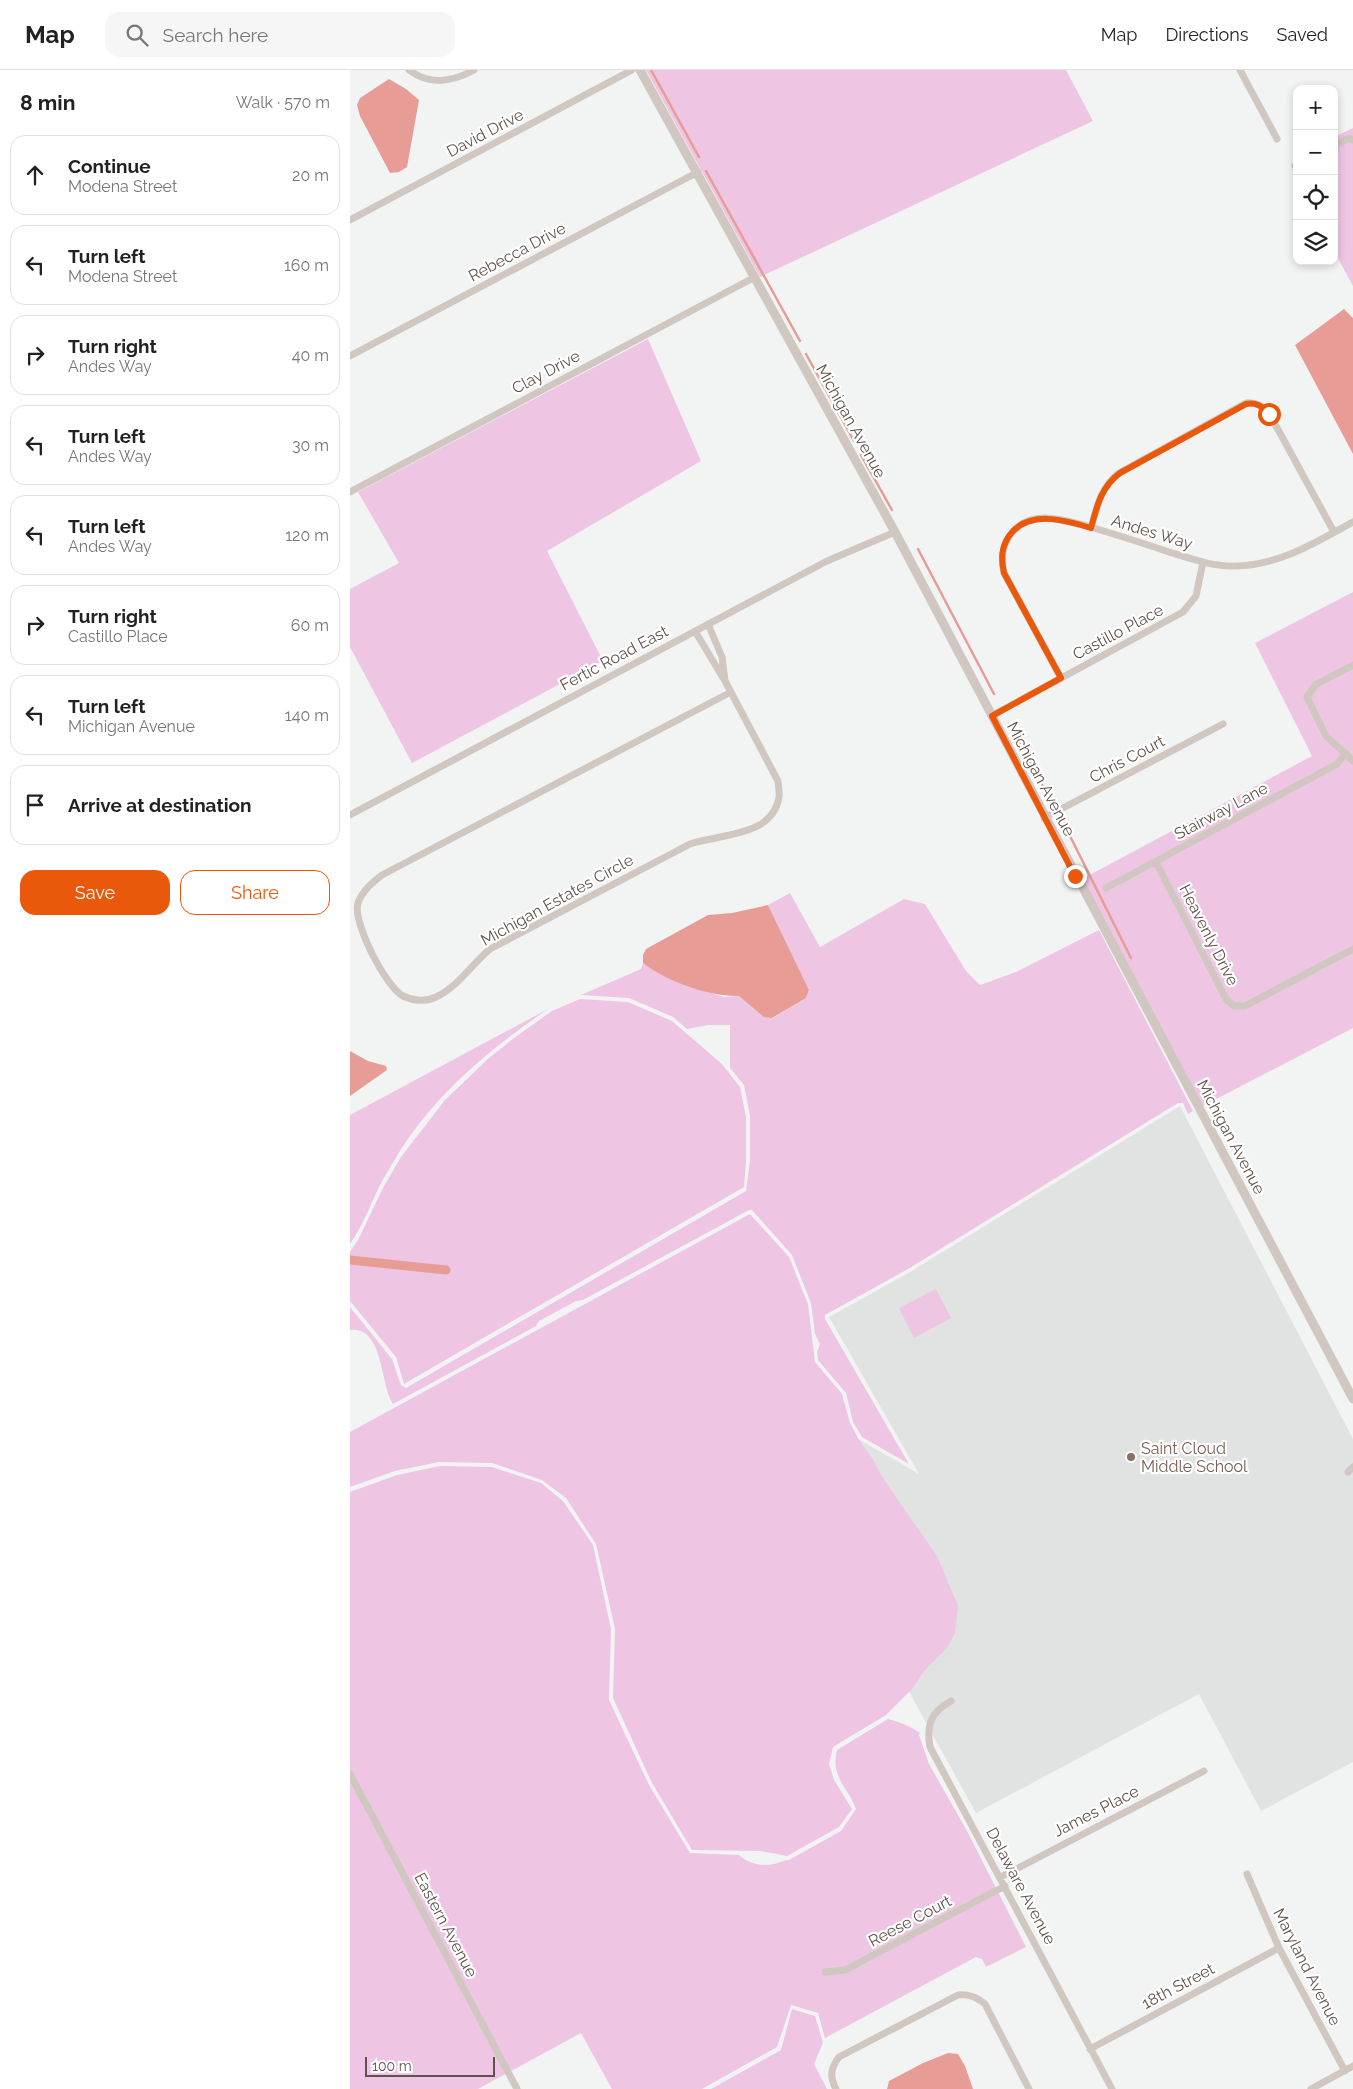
<!DOCTYPE html>
<html lang="en">
<head>
<meta charset="utf-8">
<style>
  :root { --surface:#fff; --page:#f6f6f6; --text:#222; --muted:#767676; --line:#e0e0e0; --accent:#ea580c }
  body { margin:0; font-family:Raleway,sans-serif; background:var(--page); color:var(--text) }
  .controls { position:absolute; right:15px; top:15px; display:grid; overflow:hidden; border-radius:10px; box-shadow:0 2px 8px #0003 }
  .controls button { width:45px; height:45px; display:grid; place-items:center; padding:0; border:0; border-bottom:1px solid var(--line); background:var(--surface); color:var(--text); font:25px sans-serif }
  .scale { position:absolute; left:15px; bottom:12px; width:130px; box-sizing:border-box; padding-left:5px; border:2px solid #5f524b; border-top:0; font-size:14px; line-height:18px; white-space:nowrap; color:#5f524b; -webkit-text-stroke:4px #fff; paint-order:stroke }
  .stop { position:absolute; width:15px; height:15px; margin:-11px; border:4px solid #ea580c; border-radius:50%; background:#fff }
  .stop.end { background:#ea580c; border-color:#fff; box-shadow:0 1px 5px #0008 }
  .list { margin:0; padding:0; list-style:none }
  h2 { display:flex; justify-content:space-between; align-items:center; height:65px; margin:0; padding:0 20px; font-size:21px }
  h2 small { font-size:16px; font-weight:400; color:var(--muted) }
  .list li { display:grid; grid-template-columns:32px 1fr auto; gap:15px; align-items:center; box-sizing:border-box; height:80px; margin:0 10px 10px; padding:0 10px; border:1px solid var(--line); border-radius:15px }
  .list b { display:block; font-size:19px; white-space:nowrap }
  .list p { margin:0; font-size:16px; white-space:nowrap; color:var(--muted) }
  .list em { font-size:16px; font-style:normal; color:var(--muted) }
  .actions { display:flex; gap:10px; padding:15px 20px }
  .actions a { flex:1; padding:11px 0; border:1px solid var(--accent); border-radius:15px; text-align:center; font-size:18px; color:var(--accent) }
  .actions .main { background:var(--accent); color:#fff }
  .icon { flex:none; width:28px; height:28px; fill:none; stroke:currentColor; stroke-width:2; stroke-linecap:round; stroke-linejoin:round }
  .map { position:relative; flex:none; width:1003px; height:2019px; overflow:hidden }
  header { display:flex; align-items:center; gap:30px; box-sizing:border-box; height:70px; padding:0 25px; background:var(--surface); border-bottom:1px solid var(--line) }
  header strong { font-size:24px }
  nav { display:flex; gap:28px; margin-inline-start:auto; font-size:18px }
  .search { width:350px; height:45px; background:var(--page); display:flex; align-items:center; gap:12px; box-sizing:border-box; padding:0 18px; border-radius:15px; color:var(--muted); font-size:19px }
  main { display:flex }
  aside { flex:1; background:var(--surface) }
  .map>svg:first-child { display:block }
</style>
</head>
<body>
<header>
<strong>Map</strong>
<div class="search"><svg class="icon" aria-label="search" viewBox="0 0 24 24"><circle cx="10" cy="10" r="6"/><path d="M15 15l6 6"/></svg>Search here</div>
<nav><a>Map</a><a>Directions</a><a>Saved</a></nav>
</header>
<main>
<aside>
<h2>8 min<small>Walk · 570 m</small></h2>
<ul class="list">
<li><svg class="icon" aria-label="ahead" viewBox="0 0 24 24"><path d="M12 20V5M6 11l6-6 6 6"/></svg><div><b>Continue</b><p>Modena Street</p></div><em>20 m</em></li>
<li><svg class="icon" aria-label="left" viewBox="0 0 24 24"><path d="M17 20v-9H6M10 6l-5 5 5 5"/></svg><div><b>Turn left</b><p>Modena Street</p></div><em>160 m</em></li>
<li><svg class="icon" aria-label="right" viewBox="0 0 24 24"><path d="M7 20v-9h11M14 6l5 5-5 5"/></svg><div><b>Turn right</b><p>Andes Way</p></div><em>40 m</em></li>
<li><svg class="icon" aria-label="left" viewBox="0 0 24 24"><path d="M17 20v-9H6M10 6l-5 5 5 5"/></svg><div><b>Turn left</b><p>Andes Way</p></div><em>30 m</em></li>
<li><svg class="icon" aria-label="left" viewBox="0 0 24 24"><path d="M17 20v-9H6M10 6l-5 5 5 5"/></svg><div><b>Turn left</b><p>Andes Way</p></div><em>120 m</em></li>
<li><svg class="icon" aria-label="right" viewBox="0 0 24 24"><path d="M7 20v-9h11M14 6l5 5-5 5"/></svg><div><b>Turn right</b><p>Castillo Place</p></div><em>60 m</em></li>
<li><svg class="icon" aria-label="left" viewBox="0 0 24 24"><path d="M17 20v-9H6M10 6l-5 5 5 5"/></svg><div><b>Turn left</b><p>Michigan Avenue</p></div><em>140 m</em></li>
<li><svg class="icon" aria-label="arrive" viewBox="0 0 24 24"><path d="M6 21V4h12l-3 4 3 4H6"/></svg><div><b>Arrive at destination</b></div></li>
</ul>
<div class="actions"><a class="main">Save</a><a>Share</a></div>
</aside>
<div class="map">
<svg width="1003" height="2019" viewBox="0 0 1003 2019">
  <rect width="100%" height="100%" fill="#f2f4f4"/>
  <!-- education -->
  <path fill="#e1e2e2" d="M830,1036L1003,1369V1692L911,1741L849,1624L626,1743L378,1294L569,1404L479,1247L560,1202Z"/>
  <!-- green -->
  <path fill="#eec5e3" d="M296,0H716L743,51L410,207Z
    M1003,58V216L984,181V67Z
    M298,269L351,391L197,481L253,591L62,693L0,577V519L49,493L8,422Z
    M1003,522V958L853,1036L732,809L962,686L905,573Z
    M440,823L470,877L554,829L575,834L616,901L630,915L666,902L749,860L843,1041L838,1044L833,1033H828L558,1199L475,1245V1249L559,1394L512,1367L503,1352L496,1323L468,1290L467,1282L470,1274L465,1264L461,1233L442,1185L402,1140H399L233,1230L226,1231L189,1251L186,1256L43,1334C30,1315 34,1256 0,1260V1237L42,1289L51,1315L56,1318L396,1121L400,1091V1046L394,1015L380,998V955H359L337,959L323,947L279,928L231,925L291,899L293,893L300,898L336,915L374,927L389,926L423,948L456,928L459,920L418,835Z
    M230,929L278,932L322,951L372,994L390,1017L396,1047V1091L394,1117L54,1314L46,1287L0,1231V1182L8,1170L34,1116L51,1087L95,1030L139,988L164,968L202,941Z
    M198,939C141,978 85,1024 48,1084C42,1095 35,1105 29,1117C20,1136 12,1157 0,1174V1045Z
    M400,1144L439,1187L458,1234L465,1292L492,1324L500,1353L509,1370L522,1388L531,1405L550,1433L587,1486L608,1536L605,1563L597,1578L574,1601L563,1618L536,1645L483,1677L479,1694L484,1710L502,1739L489,1757L437,1786L410,1781L342,1780L302,1713L263,1628L265,1559L246,1474L216,1428L192,1410L142,1393L89,1392L45,1401L0,1417V1362Z
    M586,1219L601,1248L564,1268L549,1238Z
    M90,1396L142,1397L191,1413L213,1431L243,1475L261,1559L259,1630L299,1715L340,1783L389,1785C397,1793 412,1797 424,1794C430,1793 432,1790 439,1790L491,1761L506,1739C498,1717 480,1707 487,1680L538,1649C550,1652 560,1656 570,1663L569,1665L579,1694L617,1761L676,1877L636,1897L632,1889L626,1887L475,1968L468,1943L441,1935L427,1977L352,2019H262L231,1963L128,2019H0V1422L47,1405Z
    M442,1939L465,1946L473,1973L464,1994L477,2019H361L431,1980Z"/>
  <!-- water -->
  <path fill="#e79d95" d="M39,9L56,19L69,30L57,97L49,102L40,103L10,46L7,35L10,28Z
    M994,239L1003,248V384L945,275Z
    M418,835L459,920L456,928L422,948L414,947L389,926C360,927 316,911 293,893V885L296,879L358,845L382,843Z
    M0,981L18,991L36,996L37,1000L0,1026Z
    M598,1983L608,1984L615,1996L623,2019H537L539,2011L573,1993Z"/>
  <g fill="none" stroke-linecap="round" stroke-linejoin="round">
    <!-- stream -->
    <path stroke="#e79d95" stroke-width="2.5" d="M301,0L349,87
      M356,101L450,271
      M456,284L504,371
      M511,385L542,440
      M568,479L644,624
      M659,654L703,734
      M712,750L781,888"/>
    <!-- canal -->
    <path stroke="#e79d95" stroke-width="9" d="M0,1190L96,1200"/>
    <!-- minor -->
    <path stroke="#d0c7c1" stroke-width="7" d="M59,0C80,16 102,12 124,0
      M890,0L927,69
      M984,76L999,68L1003,70
      M945,96L947,95
      M0,150L282,0
      M0,286L348,102
      M0,422L405,207
      M741,458C747,436 751,417 769,403L896,333C907,332 912,336 919,343L984,462
      M358,554L372,587L375,611
      M345,561L375,611L428,711C428,716 430,722 429,727C423,767 369,764 340,774L140,879C122,894 108,917 86,927C76,932 63,931 53,926C36,917 2,852 8,833C13,820 22,813 32,805L381,622
      M1003,595L965,615L957,627L976,666L1003,691
      M711,608L654,503C647,475 664,448 695,448C713,449 730,454 747,459C770,466 793,473 816,481C839,488 862,497 887,496C930,495 966,472 1003,452
      M641,646L833,542L846,526L853,492
      M0,745L477,491L545,462
      M694,748L873,654
      M806,792L876,929L884,936H895L1003,879
      M756,818L987,694L996,683
      M998,1402L1003,1397
      M601,1631C581,1642 576,1655 580,1677L762,2019
      M0,1704L167,2019
      M897,1804L929,1878L995,2001
      M651,1807L854,1701
      M475,1902L495,1900L655,1816
      M740,1979L929,1878
      M486,2019C479,2006 481,1998 489,1987L608,1925C619,1924 626,1927 635,1934L679,2019
      M961,2019L1003,1996"/>
    <!-- tertiary -->
    <path stroke="#d0c7c1" stroke-width="9" d="M290,0L545,462L1003,1329"/>
  </g>
  <g fill="none" stroke-linecap="round" stroke-linejoin="round">
    <!-- route -->
    <path stroke="#ea580c" stroke-width="6" d="M725,806L642,646L711,608L654,503C651,489 651,478 659,466C678,439 715,450 741,458C747,436 751,417 770,403L896,334C906,332 912,336 919,344"/>
  </g>
  <!-- markers -->
  <circle fill="#8d6e63" stroke="#fff" stroke-width="2" cx="781" cy="1387" r="5"/>
  <g text-anchor="middle" dominant-baseline="central" stroke-width="4.5" stroke-linejoin="round" paint-order="stroke">
    <!-- street labels -->
    <g font-size="16" fill="#5f524b" stroke="#fff">
      <text transform="translate(135 63) rotate(-28)">David Drive</text>
      <text transform="translate(167 182) rotate(-28)">Rebecca Drive</text>
      <text transform="translate(196 302) rotate(-28)">Clay Drive</text>
      <text transform="translate(501 351) rotate(61)">Michigan Avenue</text>
      <text transform="translate(802 462) rotate(17)">Andes Way</text>
      <text transform="translate(768 562) rotate(-28)">Castillo Place</text>
      <text transform="translate(264 588) rotate(-28)">Fertic Road East</text>
      <text transform="translate(777 689) rotate(-28)">Chris Court</text>
      <text transform="translate(691 709) rotate(62)">Michigan Avenue</text>
      <text transform="translate(871 741) rotate(-28)">Stairway Lane</text>
      <text transform="translate(207 830) rotate(-29)">Michigan Estates Circle</text>
      <text transform="translate(859 865) rotate(63)">Heavenly Drive</text>
      <text transform="translate(881 1067) rotate(62)">Michigan Avenue</text>
      <text transform="translate(746 1741) rotate(-27)">James Place</text>
      <text transform="translate(671 1816) rotate(62)">Delaware Avenue</text>
      <text transform="translate(560 1851) rotate(-28)">Reese Court</text>
      <text transform="translate(96 1855) rotate(62)">Eastern Avenue</text>
      <text transform="translate(957 1897) rotate(63)">Maryland Avenue</text>
      <text transform="translate(828 1916) rotate(-28)">18th Street</text>
    </g>
    <!-- education labels -->
    <g font-size="16" fill="#785e54" stroke="#fff" text-anchor="start">
      <text x="791" y="1378">Saint Cloud<tspan x="791" dy="18">Middle School</tspan></text>
    </g>
  </g>
</svg>
<div class="controls">
<button>+</button>
<button>−</button>
<button><svg class="icon" aria-label="locate" viewBox="0 0 24 24"><circle cx="12" cy="12" r="6"/><path d="M12 2v4M12 18v4M2 12h4M18 12h4"/></svg></button>
<button><svg class="icon" aria-label="layers" viewBox="0 0 24 24"><path d="M12 4l9 5-9 5-9-5zM3 14l9 5 9-5"/></svg></button>
</div>
<div class="scale">100 m</div>
<div class="stop" style="left:919px;top:344px"></div>
<div class="stop end" style="left:725px;top:806px"></div>
</div>
</main>
</body>
</html>
